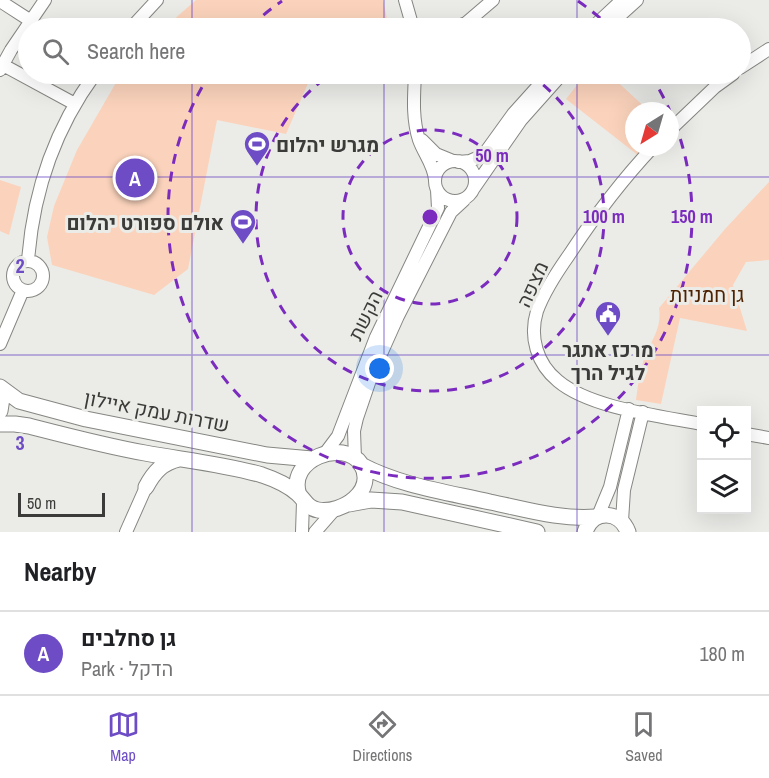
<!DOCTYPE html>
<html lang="en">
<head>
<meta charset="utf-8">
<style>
  :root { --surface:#fff; --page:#f6f6f6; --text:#202124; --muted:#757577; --line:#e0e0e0; --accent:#6d4cc5 }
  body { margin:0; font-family:"Archivo Narrow",Heebo,sans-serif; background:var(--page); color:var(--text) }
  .controls { position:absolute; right:18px; bottom:18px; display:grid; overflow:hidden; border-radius:0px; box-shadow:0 6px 24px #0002 }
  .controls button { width:54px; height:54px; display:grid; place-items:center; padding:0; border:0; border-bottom:2px solid var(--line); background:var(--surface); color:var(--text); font:30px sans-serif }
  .compass { position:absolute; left:625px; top:102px; width:54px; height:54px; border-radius:50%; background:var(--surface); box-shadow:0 6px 24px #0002; rotate:217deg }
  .scale { position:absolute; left:18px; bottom:15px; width:87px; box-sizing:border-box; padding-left:6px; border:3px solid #3b3c3a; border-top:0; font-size:16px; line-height:21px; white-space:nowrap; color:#3b3c3a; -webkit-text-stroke:4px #ebece8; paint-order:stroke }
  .you { position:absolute; left:380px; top:369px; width:21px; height:21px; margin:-15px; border:4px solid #fff; border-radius:50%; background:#1a73e8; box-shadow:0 0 0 9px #1a73e833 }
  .badge { display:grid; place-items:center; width:39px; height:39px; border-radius:50%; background:var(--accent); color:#fff; font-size:20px; font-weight:700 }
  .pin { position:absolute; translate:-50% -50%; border:3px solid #fff; box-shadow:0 2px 6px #0006 }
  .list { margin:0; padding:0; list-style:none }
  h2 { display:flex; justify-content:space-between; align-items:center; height:78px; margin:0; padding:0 24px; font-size:26px }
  h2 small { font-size:20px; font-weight:400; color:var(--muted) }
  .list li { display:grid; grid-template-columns:39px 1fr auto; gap:18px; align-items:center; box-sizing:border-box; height:84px; padding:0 24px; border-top:2px solid var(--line) }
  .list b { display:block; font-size:22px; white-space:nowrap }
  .list p { margin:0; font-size:20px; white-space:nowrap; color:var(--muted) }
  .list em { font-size:20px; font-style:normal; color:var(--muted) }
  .icon { flex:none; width:33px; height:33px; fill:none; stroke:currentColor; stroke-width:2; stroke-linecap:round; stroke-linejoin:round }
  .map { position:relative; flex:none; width:769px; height:532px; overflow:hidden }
  .search { position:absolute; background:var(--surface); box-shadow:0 6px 24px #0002; left:18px; right:18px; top:18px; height:66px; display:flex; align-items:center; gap:15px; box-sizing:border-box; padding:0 21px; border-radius:33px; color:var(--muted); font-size:22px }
  .sheet { height:162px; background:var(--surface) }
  nav { display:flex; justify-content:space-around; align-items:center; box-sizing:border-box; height:84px; border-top:2px solid var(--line); background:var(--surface); font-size:16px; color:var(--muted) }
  nav a { display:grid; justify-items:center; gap:3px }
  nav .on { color:var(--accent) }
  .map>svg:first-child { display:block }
</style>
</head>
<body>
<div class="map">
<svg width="769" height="532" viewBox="0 0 769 532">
  <rect width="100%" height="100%" fill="#ebece8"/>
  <!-- green -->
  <path fill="#fbd3bc" d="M196,0H383L389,28H345L335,23L332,28H164Z
    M121,74H312L286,134L217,120L188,269L154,295L52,265L47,237L54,206L77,150Z
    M586,74H609L649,111H634V147H647L639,156L566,99Z
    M0,180L21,187L9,235L0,231Z
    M769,182V260L746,262L733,285L747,331L680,318L661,404L636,400C638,385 640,368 646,354C653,338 662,326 659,308L725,229Z"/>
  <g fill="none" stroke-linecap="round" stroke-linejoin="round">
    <!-- minor casing -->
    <g stroke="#858782" stroke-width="14">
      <path id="minor" d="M405,0L413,28
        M0,1L31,21
        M131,28L157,0
        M453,28L466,23L493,0
        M592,28L622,0
        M606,28L637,0
        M3,65L75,104
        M740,68L769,49
        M0,70L11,50L45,0
        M415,74C414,96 412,118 419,140C424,154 434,165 435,180
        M670,130L715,87L733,74
        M422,140L436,154L453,161
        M653,147C622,180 594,217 569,255C557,272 544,292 537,311C529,337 537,364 558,381C590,408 660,416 702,424
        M435 181a20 20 0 1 1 40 0a20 20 0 1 1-40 0Z
        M458,162L470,161L479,157L487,150L513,114L549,74
        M474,188L521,120L562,74
        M28,261C33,193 54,130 95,74
        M13 276a15 15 0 1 1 30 0a15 15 0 1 1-30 0Z
        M0,344L23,290
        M746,434L769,438
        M323,456L338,436L376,337L438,208L437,190
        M355,458L354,431L357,418L372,374L398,316L451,212L464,200
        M598,516L610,487L629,409
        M622,521L624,490L643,412
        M126,532L146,487
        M302,532L303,502
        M315,532L336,508"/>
    </g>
    <!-- major casing -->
    <g stroke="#858782" stroke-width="17">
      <path id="major" d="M0,387L19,401L86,419L267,455L312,459
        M0,388L2,398L0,411
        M0,424H15L29,426C68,436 106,446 145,453C184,460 224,464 262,475C274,479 288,485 298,494C305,500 307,508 318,510C342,514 377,491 361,464C344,438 286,459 299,495
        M361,465C401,486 446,492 490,502C525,509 560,520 596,517
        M146,487C154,472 162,463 179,459
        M349,504L371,500L402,502L537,532
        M585,532C593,509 620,510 628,532"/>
    </g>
    <!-- minor -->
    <use href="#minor" stroke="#fff" stroke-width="12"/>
    <!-- major -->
    <use href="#major" stroke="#fff" stroke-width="15"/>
  </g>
  <!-- grid -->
  <path fill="none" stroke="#6d4cc5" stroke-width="1.5" stroke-opacity="0.55" d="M192,0V28M384,0V28M577,0V28M192,74V532M384,74V532M577,74V532M0,177H769M0,355H769"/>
  <!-- distance rings -->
  <g fill="none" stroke="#7b2cbf" stroke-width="3" stroke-dasharray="10 8">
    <circle cx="430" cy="217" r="87"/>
    <path d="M529 74A174 174 0 1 1 331 74"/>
    <path d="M250 27A262 262 0 0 1 282 1M578 1A262 262 0 0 1 610 27M650 74A262 262 0 1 1 210 74"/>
  </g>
  <!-- icons -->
  <defs>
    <g id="stadium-pin" transform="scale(1.35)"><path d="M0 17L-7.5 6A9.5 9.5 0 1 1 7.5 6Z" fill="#6d4cc5" stroke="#ebece8"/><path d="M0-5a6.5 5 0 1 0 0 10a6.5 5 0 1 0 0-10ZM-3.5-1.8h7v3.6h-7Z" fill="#fff"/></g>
    <g id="civic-pin" transform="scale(1.35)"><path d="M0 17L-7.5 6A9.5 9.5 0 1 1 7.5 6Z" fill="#6d4cc5" stroke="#ebece8"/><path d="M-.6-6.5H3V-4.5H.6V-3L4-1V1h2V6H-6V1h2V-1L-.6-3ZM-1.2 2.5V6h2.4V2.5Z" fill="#fff"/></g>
  </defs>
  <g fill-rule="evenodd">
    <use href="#stadium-pin" x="257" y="144"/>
    <use href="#stadium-pin" x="243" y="222"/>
    <use href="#civic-pin" x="608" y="314"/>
  </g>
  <g text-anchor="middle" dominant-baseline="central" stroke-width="6" stroke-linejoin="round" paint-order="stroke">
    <!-- poi labels -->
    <g font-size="20" font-weight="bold" fill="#3b3c3a" stroke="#ebece8" text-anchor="start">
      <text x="276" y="144">מגרש יהלום</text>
      <text x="224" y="222" text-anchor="end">אולם ספורט יהלום</text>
      <text x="608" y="349" text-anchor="middle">מרכז אתגר<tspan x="608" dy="23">לגיל הרך</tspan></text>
    </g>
    <!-- street labels -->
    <g font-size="20" fill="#3b3c3a" stroke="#ebece8">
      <text transform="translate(532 284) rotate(-65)">מצפה</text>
      <text transform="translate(365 315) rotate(-64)">הקשת</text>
      <text transform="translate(157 411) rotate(11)">שדרות עמק איילון</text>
    </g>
    <!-- park labels -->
    <g font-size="20" fill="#4e2200" stroke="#ebece8">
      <text x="707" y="294">גן חמניות</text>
    </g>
  </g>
  <g font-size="20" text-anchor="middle" font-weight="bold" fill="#6d4cc5" stroke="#ebece8" stroke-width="6" stroke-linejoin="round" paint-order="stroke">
    <text x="20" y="273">2</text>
    <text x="20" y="450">3</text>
  </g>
  <circle cx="430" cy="217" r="9" fill="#7b2cbf" stroke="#ebece8" stroke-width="3"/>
  <g font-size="18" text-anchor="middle" font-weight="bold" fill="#7b2cbf" stroke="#ebece8" stroke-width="6" stroke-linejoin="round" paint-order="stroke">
    <text x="492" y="162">50 m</text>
    <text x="604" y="223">100 m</text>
    <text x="692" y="223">150 m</text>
  </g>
</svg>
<div class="controls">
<button><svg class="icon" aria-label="locate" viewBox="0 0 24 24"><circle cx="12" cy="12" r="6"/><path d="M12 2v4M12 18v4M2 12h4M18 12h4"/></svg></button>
<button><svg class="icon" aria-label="layers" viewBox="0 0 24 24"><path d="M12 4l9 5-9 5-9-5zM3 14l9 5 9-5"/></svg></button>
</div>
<svg class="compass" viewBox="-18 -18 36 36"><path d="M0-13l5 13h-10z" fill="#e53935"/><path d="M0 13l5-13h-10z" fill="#757577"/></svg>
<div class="scale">50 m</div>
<div class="you"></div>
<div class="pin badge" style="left:135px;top:178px">A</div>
<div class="search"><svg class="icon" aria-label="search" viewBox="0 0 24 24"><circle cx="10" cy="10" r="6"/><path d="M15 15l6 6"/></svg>Search here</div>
</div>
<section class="sheet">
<h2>Nearby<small></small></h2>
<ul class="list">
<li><span class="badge">A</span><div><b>גן סחלבים</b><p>Park · הדקל</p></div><em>180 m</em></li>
</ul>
</section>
<nav>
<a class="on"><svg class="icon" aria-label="map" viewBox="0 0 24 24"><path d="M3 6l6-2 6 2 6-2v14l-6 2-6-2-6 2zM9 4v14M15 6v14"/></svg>Map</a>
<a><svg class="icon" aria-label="directions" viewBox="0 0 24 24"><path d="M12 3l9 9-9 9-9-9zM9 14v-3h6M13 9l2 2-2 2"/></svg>Directions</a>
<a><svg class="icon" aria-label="saved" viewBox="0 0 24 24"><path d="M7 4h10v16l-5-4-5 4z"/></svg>Saved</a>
</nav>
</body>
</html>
